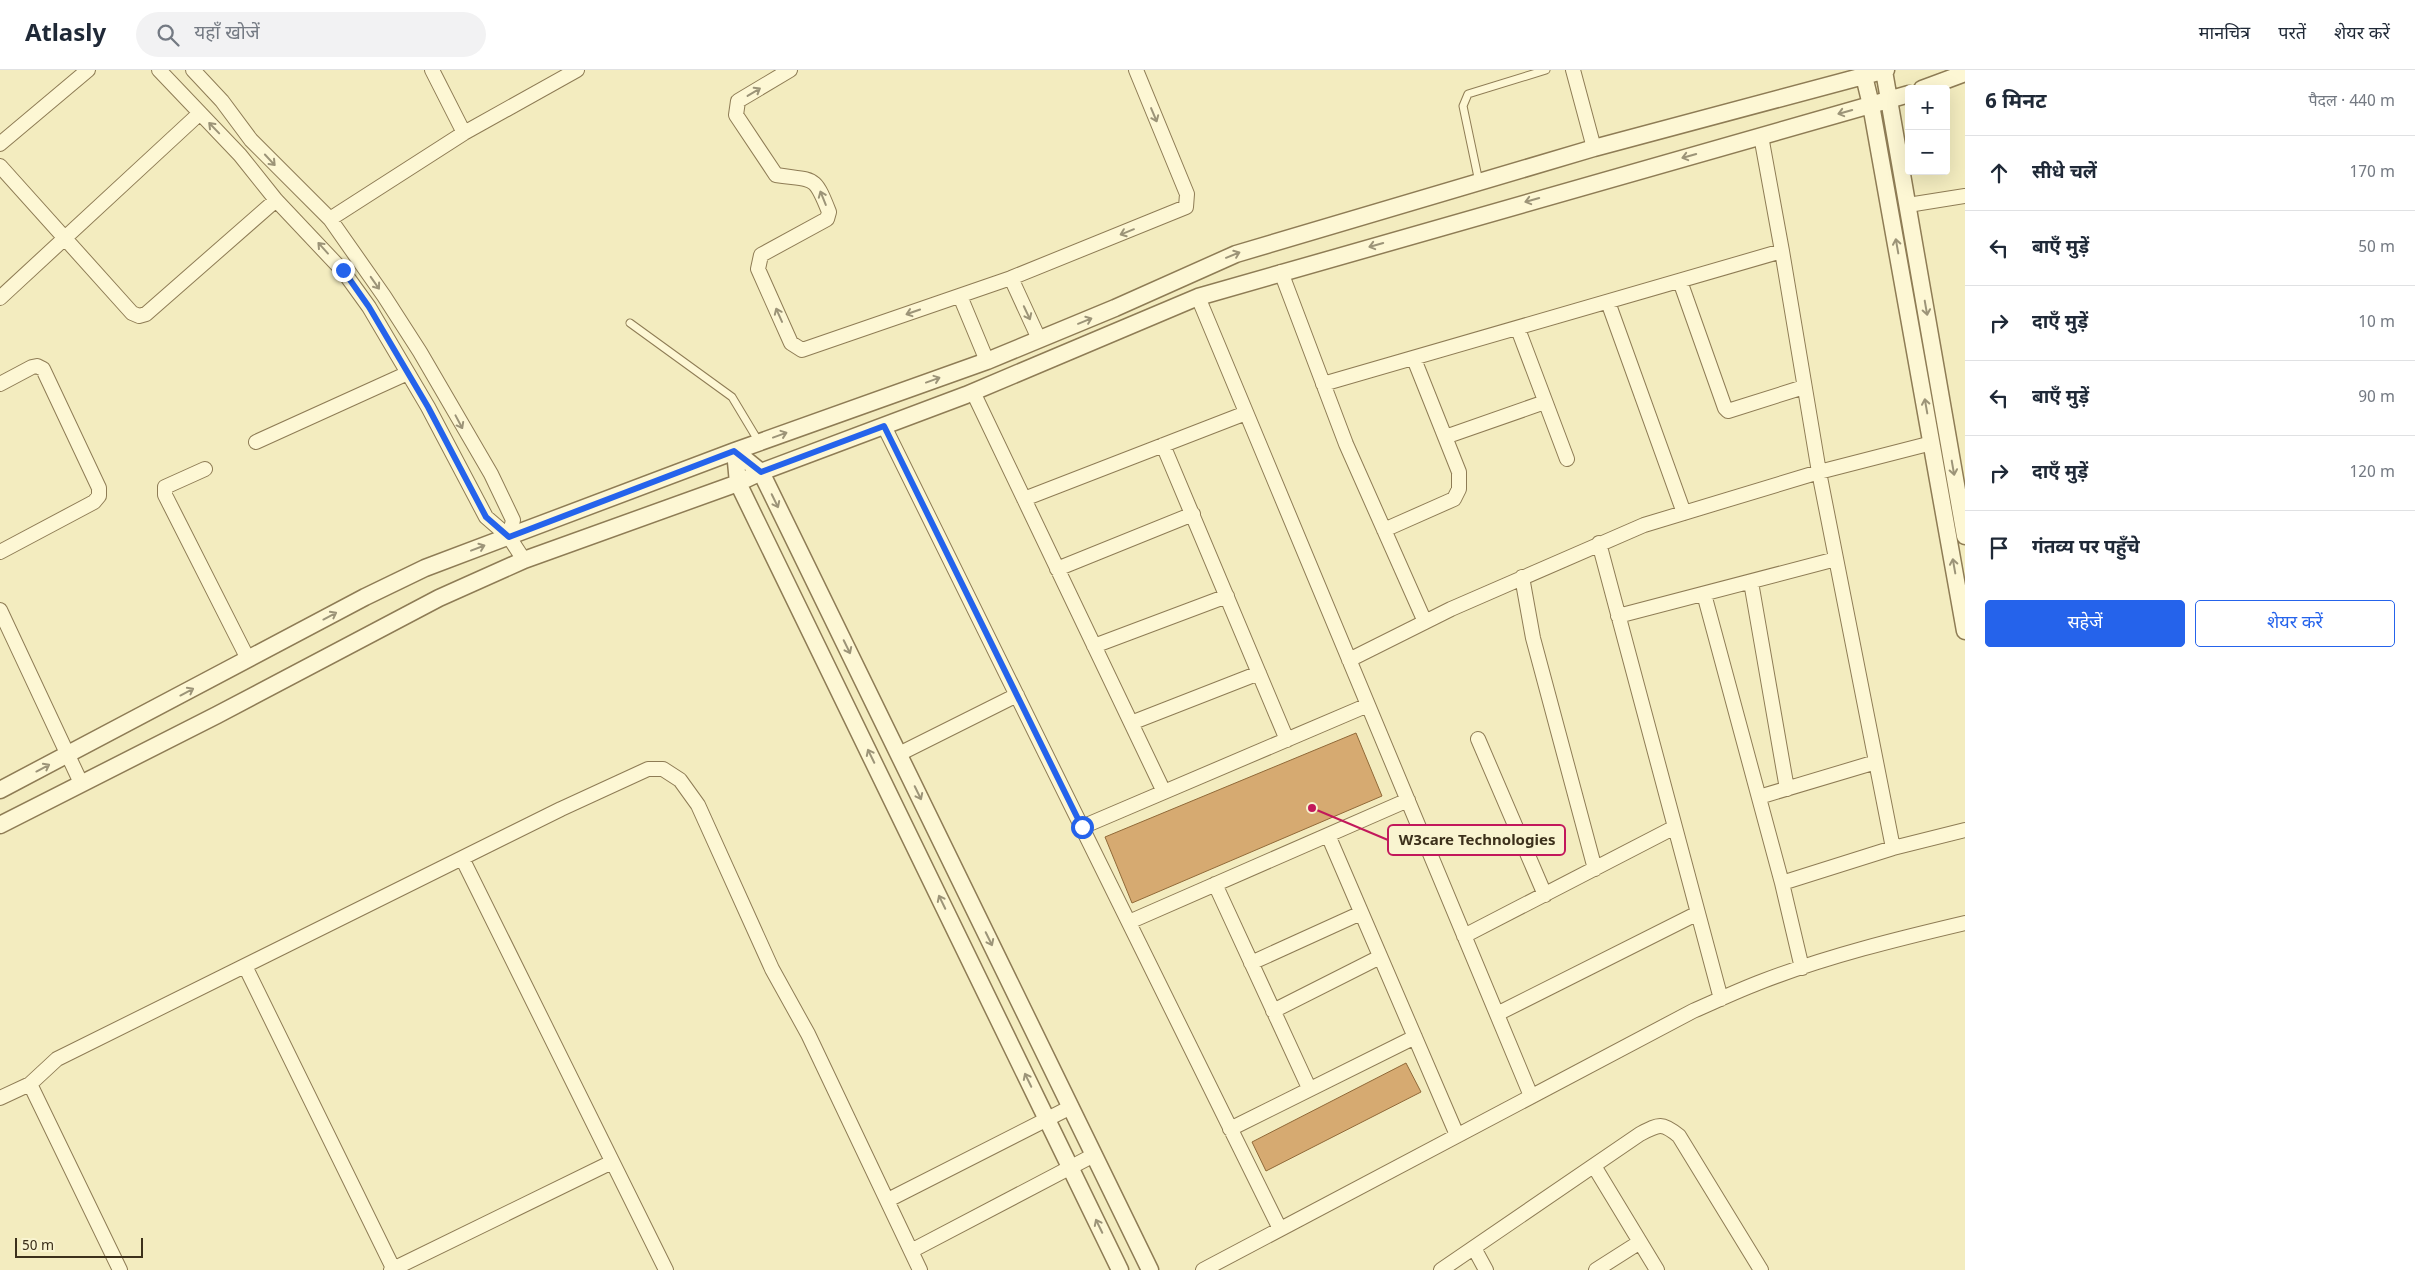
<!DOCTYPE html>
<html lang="hi">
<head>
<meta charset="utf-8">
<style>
  :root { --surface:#fff; --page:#f2f2f3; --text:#1f2937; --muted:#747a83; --line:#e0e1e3; --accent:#2563eb }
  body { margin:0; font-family:Georgia,"Noto Sans Devanagari",serif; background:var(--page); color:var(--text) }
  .controls { position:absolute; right:15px; top:15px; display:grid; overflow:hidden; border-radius:5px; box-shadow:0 5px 20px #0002 }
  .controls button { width:45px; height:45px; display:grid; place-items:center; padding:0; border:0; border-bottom:1px solid var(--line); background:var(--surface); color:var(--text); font:25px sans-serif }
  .scale { position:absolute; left:15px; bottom:12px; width:128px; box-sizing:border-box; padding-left:5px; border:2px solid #3c301b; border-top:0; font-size:14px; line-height:18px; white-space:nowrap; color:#3c301b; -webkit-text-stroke:4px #f9f4d0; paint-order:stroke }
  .stop { position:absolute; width:15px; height:15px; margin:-11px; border:4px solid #2563eb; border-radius:50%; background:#fff }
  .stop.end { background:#2563eb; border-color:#fff; box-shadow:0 1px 5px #0008 }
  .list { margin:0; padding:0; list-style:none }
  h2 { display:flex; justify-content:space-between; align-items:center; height:65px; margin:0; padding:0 20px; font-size:21px }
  h2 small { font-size:16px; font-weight:400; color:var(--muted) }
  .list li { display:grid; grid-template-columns:32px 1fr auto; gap:15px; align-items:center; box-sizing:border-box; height:75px; padding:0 20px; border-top:1px solid var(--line) }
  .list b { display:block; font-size:19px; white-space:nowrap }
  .list em { font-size:16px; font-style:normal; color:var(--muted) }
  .actions { display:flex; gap:10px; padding:15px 20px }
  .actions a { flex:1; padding:11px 0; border:1px solid var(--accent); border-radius:5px; text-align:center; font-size:18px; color:var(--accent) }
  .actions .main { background:var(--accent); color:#fff }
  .icon { flex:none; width:28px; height:28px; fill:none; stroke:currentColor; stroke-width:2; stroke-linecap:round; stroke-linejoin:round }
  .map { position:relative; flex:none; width:1965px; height:1200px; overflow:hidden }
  header { display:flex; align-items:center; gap:30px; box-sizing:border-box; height:70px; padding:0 25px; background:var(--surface); border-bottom:1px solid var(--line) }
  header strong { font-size:24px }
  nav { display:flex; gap:28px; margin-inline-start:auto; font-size:18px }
  .search { width:350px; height:45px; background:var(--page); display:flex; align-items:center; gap:12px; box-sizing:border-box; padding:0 18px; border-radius:28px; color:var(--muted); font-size:19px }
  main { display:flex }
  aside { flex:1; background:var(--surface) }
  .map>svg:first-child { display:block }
</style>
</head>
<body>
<header>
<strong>Atlasly</strong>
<div class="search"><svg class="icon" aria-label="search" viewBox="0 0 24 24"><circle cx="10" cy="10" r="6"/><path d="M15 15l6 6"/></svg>यहाँ खोजें</div>
<nav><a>मानचित्र</a><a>परतें</a><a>शेयर करें</a></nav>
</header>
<main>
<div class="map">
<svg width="1965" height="1200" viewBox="0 0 1965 1200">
  <rect width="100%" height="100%" fill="#f3ecbf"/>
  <!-- building -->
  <path fill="#d6aa71" stroke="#906938" d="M1356,663L1382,726L1132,833L1105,767Z
    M1406,993L1421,1022L1266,1101L1252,1072Z"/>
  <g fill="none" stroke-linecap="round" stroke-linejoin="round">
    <!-- service casing -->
    <g stroke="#8e7c55" stroke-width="9">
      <path id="service" d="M1479,112L1463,36L1468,24L1546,0
        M630,253L732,327L759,372"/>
    </g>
    <!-- minor casing -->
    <g stroke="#8e7c55" stroke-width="16">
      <path id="minor" d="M159,0L240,85L276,130L343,201L369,237L428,337L486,447L509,467L524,490
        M193,0L222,31L251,70L330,149L384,226L420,282L491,404L513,450L509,467
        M432,0L464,63
        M790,0L738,31L736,45L776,105C815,111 814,104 829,142L827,149L761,185L758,199L791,273L802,280L1011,208
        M1573,0L1594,78
        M1761,66L1782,181
        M0,74L88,0
        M0,96L132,243L139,246L146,244L276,130
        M1908,135L1965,126
        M330,149L464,63L577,0
        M1281,202L1346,374L1425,552
        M1680,211L1725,338L1728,341L1804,317
        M960,226L987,291
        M1198,227L1531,1026
        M0,228L200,43
        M1608,232L1684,443
        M1518,259L1567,389
        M1039,269L1011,208L1186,137L1187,124L1136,0
        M0,314L32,297L37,296L43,299L99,418V426L94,432L0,482
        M1323,314L1782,181L1819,402L1893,778L1782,813L1802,898
        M973,322L1164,722
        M884,356L1280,1159
        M1445,367L1545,332
        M256,372L408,303
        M1163,375L1287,670
        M205,399L165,417V425L248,589
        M1024,429L1246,343
        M1384,460L1454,429L1459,419V402L1414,289
        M1599,473L1721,929
        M1057,499L1193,444
        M1522,507L1533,568L1595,799
        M1751,512L1787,719
        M1704,524L1782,813
        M0,540L81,713
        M1618,546L1836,489
        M1094,576L1227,526
        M1349,590L1451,539L1644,455L1819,402L1932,373
        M1131,653L1259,603
        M1478,669L1545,825
        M899,684L1017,625
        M1759,727L1876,692
        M1082,757L1368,635
        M1328,765L1457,1065
        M1893,778L1965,760
        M462,788L666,1200
        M1215,814L1309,1018
        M1129,852L1408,730
        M1464,866L1675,757
        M1251,893L1361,843
        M245,896L394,1200
        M1273,941L1380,887
        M1497,944L1698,843
        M30,1014L120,1200
        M0,1028L30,1014L57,989L561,739L648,699H663L680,710L698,735L772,899L808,964L920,1200
        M1230,1059L1415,967
        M1594,1096L1657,1200
        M888,1130L1071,1037
        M1474,1178L1486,1200
        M911,1181L1094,1085
        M391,1200L612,1092
        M1203,1200L1693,941C1716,931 1739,920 1763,911C1828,886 1897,869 1965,853
        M1441,1200L1640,1064C1659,1054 1662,1052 1679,1066L1761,1200
        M1596,1200L1640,1172"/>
    </g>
    <!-- tertiary casing -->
    <g stroke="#8e7c55" stroke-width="19">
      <path id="tertiary" d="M1884,1L1965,466
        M1864,6L1871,35L1965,561
        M1922,19L1965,3
        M735,381L761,402L1150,1200
        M735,381L738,413L1120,1200
        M0,720L365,527L425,498L735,381L987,291L1115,238L1236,184L1594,78L1886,0
        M0,755L217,645L439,528L524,490L738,413L761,402L966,325L1198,227L1909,24"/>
    </g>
    <!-- service -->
    <use href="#service" stroke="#fdf7d4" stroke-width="7"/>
    <!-- minor -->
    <use href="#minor" stroke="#fdf7d4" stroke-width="14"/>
    <!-- tertiary -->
    <use href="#tertiary" stroke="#fdf7d4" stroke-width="16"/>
  </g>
  <!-- one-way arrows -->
  <defs><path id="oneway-shaft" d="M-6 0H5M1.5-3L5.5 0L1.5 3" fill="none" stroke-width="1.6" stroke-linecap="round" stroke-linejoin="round" transform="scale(1.25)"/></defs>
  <g stroke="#9c9478">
    <use href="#oneway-shaft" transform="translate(754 22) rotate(-31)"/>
    <use href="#oneway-shaft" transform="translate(1845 42) rotate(164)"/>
    <use href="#oneway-shaft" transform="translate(1154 45) rotate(67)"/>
    <use href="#oneway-shaft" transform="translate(214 58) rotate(-134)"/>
    <use href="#oneway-shaft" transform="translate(1689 86) rotate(164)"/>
    <use href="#oneway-shaft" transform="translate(270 90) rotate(47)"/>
    <use href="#oneway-shaft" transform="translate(823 128) rotate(-112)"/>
    <use href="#oneway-shaft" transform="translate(1532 130) rotate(164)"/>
    <use href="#oneway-shaft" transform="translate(1127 162) rotate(158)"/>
    <use href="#oneway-shaft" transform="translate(1376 175) rotate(164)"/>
    <use href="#oneway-shaft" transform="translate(1897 176) rotate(-100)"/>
    <use href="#oneway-shaft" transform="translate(323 178) rotate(-132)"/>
    <use href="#oneway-shaft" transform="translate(1233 185) rotate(-22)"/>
    <use href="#oneway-shaft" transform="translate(375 213) rotate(55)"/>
    <use href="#oneway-shaft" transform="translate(1926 238) rotate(80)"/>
    <use href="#oneway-shaft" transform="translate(913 242) rotate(161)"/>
    <use href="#oneway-shaft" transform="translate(1027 243) rotate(65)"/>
    <use href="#oneway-shaft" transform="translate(779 245) rotate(-114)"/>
    <use href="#oneway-shaft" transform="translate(1085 251) rotate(-22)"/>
    <use href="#oneway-shaft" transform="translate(933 310) rotate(-20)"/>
    <use href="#oneway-shaft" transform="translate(1926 336) rotate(-100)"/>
    <use href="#oneway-shaft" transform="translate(459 352) rotate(62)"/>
    <use href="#oneway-shaft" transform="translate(780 365) rotate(-20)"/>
    <use href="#oneway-shaft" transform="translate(1953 398) rotate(80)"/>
    <use href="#oneway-shaft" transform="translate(775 431) rotate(64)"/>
    <use href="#oneway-shaft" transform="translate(478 478) rotate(-21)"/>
    <use href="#oneway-shaft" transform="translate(1954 496) rotate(-100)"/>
    <use href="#oneway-shaft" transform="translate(330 546) rotate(-28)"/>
    <use href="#oneway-shaft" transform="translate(847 577) rotate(64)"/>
    <use href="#oneway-shaft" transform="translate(187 622) rotate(-28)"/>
    <use href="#oneway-shaft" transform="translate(871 686) rotate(-116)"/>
    <use href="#oneway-shaft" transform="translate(43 698) rotate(-28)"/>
    <use href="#oneway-shaft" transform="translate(918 723) rotate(64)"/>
    <use href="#oneway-shaft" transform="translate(942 832) rotate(-116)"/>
    <use href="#oneway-shaft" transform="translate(989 869) rotate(64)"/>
    <use href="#oneway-shaft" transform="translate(1028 1010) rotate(-116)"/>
    <use href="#oneway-shaft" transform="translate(1099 1156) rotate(-116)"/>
  </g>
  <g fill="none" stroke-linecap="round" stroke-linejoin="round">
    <!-- route -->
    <path stroke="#2563eb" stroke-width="6" d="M343,200L369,237L428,337L486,447L509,467L734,381L761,402L884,356L1082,757"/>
  </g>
  <!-- callouts -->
  <path fill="none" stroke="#c2185b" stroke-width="2" d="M1312 738L1388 770"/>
  <circle fill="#c2185b" stroke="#f9f4d0" stroke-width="2" cx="1312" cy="738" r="5"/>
  <rect fill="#f9f4d0" stroke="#c2185b" stroke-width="2" x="1388" y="755" width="177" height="30" rx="5"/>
  <g font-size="15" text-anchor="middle" font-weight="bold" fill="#3c301b">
    <text x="1477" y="775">W3care Technologies</text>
  </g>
</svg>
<div class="controls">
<button>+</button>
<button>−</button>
</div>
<div class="scale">50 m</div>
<div class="stop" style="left:1082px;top:757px"></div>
<div class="stop end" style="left:343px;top:200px"></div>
</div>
<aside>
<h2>6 मिनट<small>पैदल · 440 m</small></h2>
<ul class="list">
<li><svg class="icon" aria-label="ahead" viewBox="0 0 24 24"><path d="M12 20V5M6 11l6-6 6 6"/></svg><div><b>सीधे चलें</b></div><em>170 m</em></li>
<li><svg class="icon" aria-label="left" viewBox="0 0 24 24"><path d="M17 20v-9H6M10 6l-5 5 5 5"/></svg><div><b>बाएँ मुड़ें</b></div><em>50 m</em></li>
<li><svg class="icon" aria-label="right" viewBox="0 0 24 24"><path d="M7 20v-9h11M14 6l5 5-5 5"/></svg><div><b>दाएँ मुड़ें</b></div><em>10 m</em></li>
<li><svg class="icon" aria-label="left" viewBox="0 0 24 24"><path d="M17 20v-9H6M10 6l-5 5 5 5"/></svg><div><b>बाएँ मुड़ें</b></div><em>90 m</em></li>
<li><svg class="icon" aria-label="right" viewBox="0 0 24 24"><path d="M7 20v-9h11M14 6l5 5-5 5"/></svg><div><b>दाएँ मुड़ें</b></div><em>120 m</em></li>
<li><svg class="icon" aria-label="arrive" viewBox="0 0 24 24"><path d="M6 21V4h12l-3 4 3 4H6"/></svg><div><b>गंतव्य पर पहुँचे</b></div></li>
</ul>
<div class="actions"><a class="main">सहेजें</a><a>शेयर करें</a></div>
</aside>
</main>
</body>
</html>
